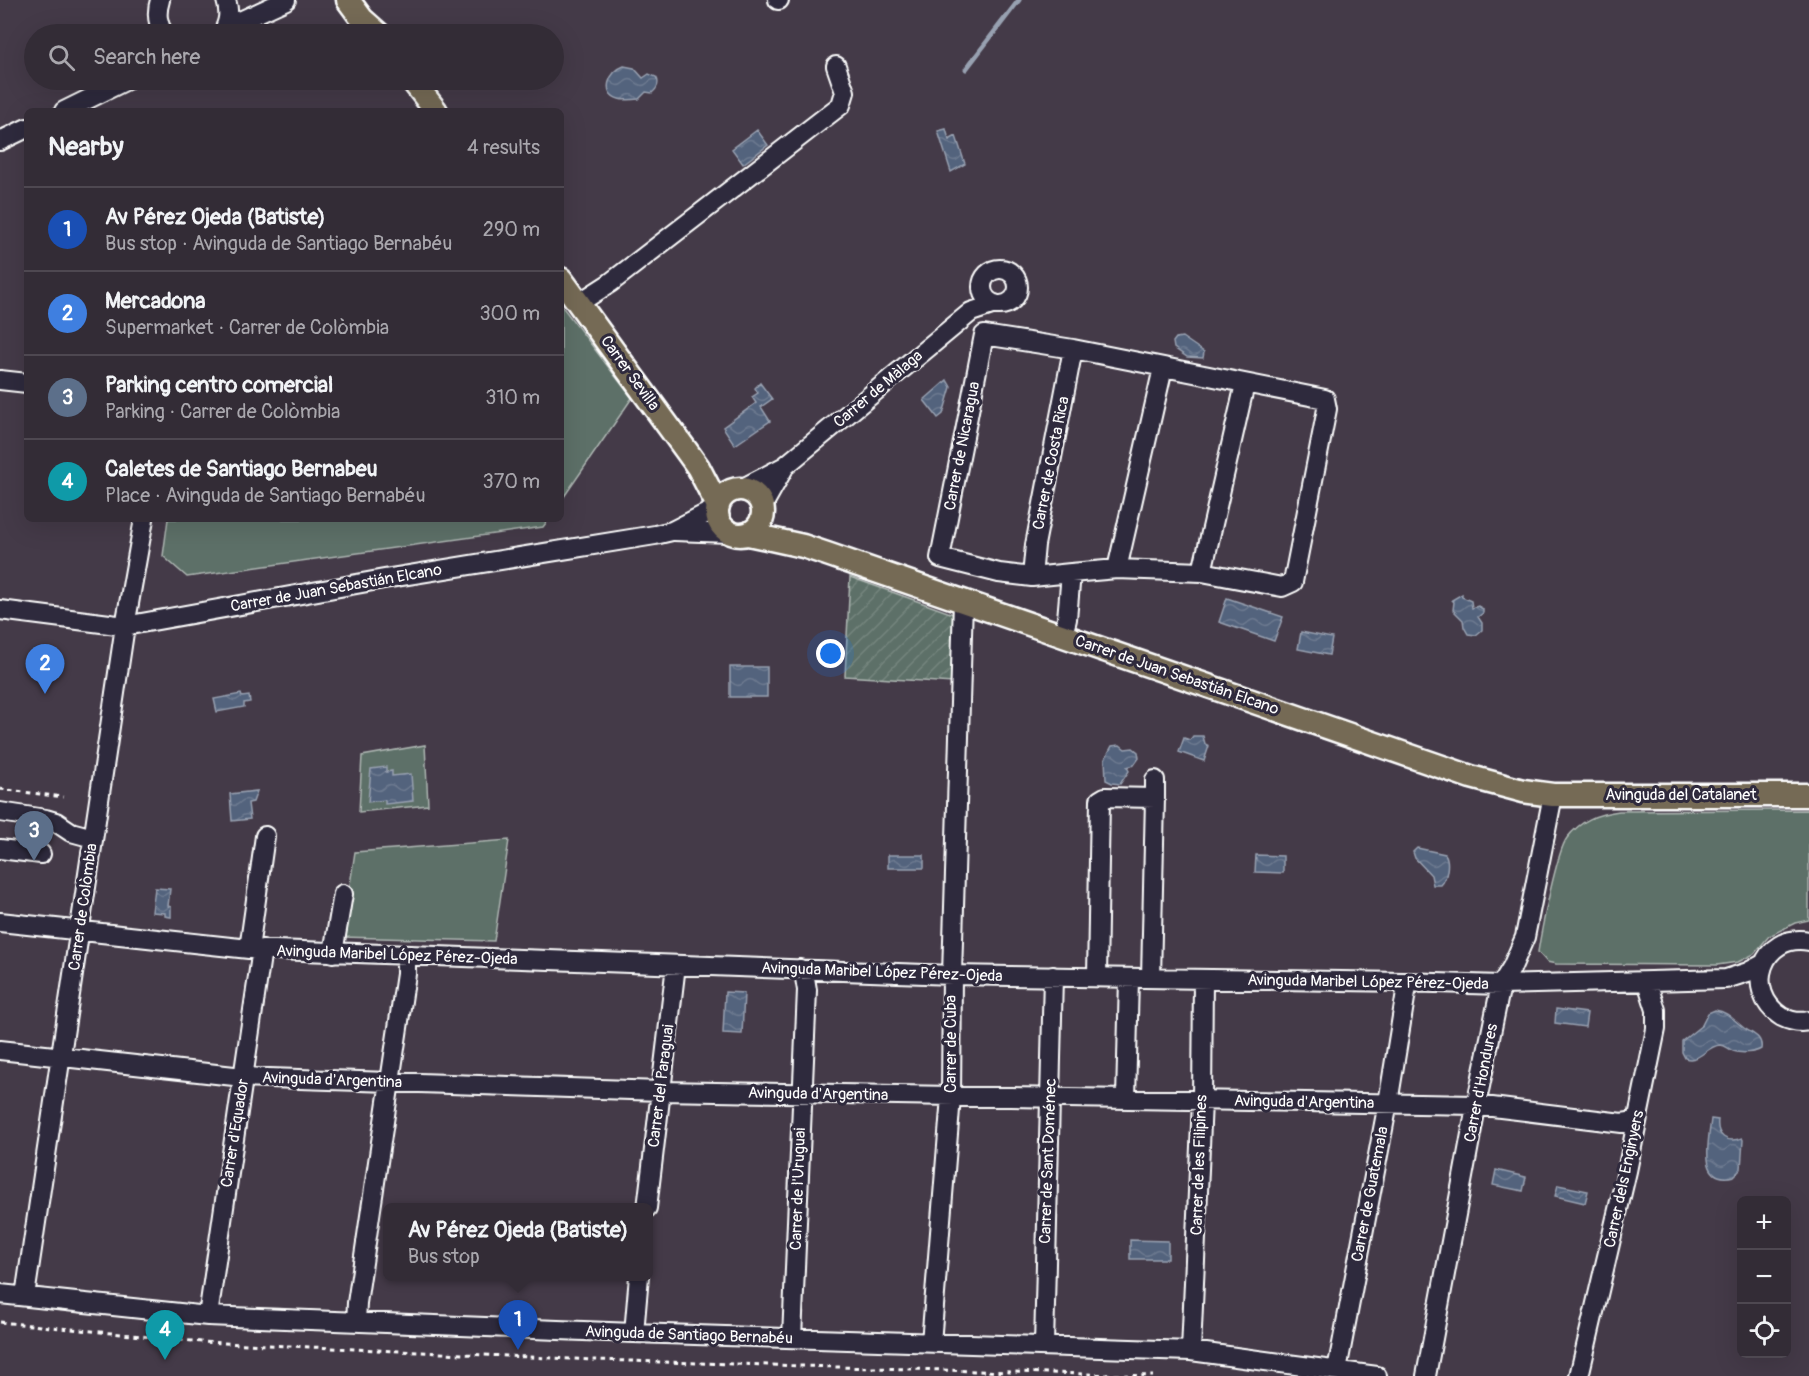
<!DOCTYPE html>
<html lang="en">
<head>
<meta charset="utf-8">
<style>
  :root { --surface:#332c36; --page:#3b343e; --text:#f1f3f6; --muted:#a9a7ad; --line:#4e4851; --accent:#d6ab8b }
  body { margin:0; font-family:Pangolin,sans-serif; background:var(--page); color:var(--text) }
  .controls { position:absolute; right:18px; bottom:18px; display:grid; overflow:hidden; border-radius:9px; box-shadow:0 6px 24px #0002 }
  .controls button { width:54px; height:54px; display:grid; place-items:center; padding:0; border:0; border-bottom:2px solid var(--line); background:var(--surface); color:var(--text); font:30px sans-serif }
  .you { position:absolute; left:831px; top:654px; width:21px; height:21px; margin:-15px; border:4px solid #fff; border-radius:50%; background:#1a73e8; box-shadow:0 0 0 9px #1a73e833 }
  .badge { display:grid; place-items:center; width:39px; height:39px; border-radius:50%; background:var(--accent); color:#fff; font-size:20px; font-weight:700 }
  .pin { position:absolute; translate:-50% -50px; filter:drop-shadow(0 2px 3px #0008) }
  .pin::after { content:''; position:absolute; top:32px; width:21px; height:18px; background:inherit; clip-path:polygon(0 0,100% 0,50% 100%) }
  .popup { position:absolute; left:383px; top:1203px; width:270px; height:78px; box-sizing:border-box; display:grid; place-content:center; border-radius:9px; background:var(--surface); filter:drop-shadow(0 2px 4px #0005); font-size:20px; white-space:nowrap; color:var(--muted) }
  .popup b { font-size:22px; color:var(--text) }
  .popup::after { content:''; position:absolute; left:50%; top:100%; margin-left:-12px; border:12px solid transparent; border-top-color:var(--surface) }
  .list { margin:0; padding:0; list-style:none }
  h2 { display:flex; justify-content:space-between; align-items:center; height:78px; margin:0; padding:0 24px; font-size:26px }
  h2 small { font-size:20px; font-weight:400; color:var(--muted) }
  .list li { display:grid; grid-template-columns:39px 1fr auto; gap:18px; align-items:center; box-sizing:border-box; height:84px; padding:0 24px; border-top:2px solid var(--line) }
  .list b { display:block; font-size:22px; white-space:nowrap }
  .list p { margin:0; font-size:20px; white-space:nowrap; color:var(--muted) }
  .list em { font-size:20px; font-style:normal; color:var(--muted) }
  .icon { flex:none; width:33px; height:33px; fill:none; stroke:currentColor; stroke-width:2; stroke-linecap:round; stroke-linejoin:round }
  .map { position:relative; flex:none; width:1809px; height:1376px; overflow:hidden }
  .search { position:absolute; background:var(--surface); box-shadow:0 6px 24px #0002; left:24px; top:24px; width:540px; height:66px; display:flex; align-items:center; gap:15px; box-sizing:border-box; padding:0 21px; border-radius:33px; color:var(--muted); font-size:22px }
  .panel { position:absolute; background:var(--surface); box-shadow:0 6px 24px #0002; left:24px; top:108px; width:540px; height:414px; border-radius:9px }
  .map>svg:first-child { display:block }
</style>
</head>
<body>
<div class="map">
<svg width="1809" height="1376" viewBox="0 0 1809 1376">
  <defs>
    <pattern id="garden-furrows" width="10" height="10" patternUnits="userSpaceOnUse" patternTransform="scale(1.5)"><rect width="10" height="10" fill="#5d6f67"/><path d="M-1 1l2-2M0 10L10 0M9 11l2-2" fill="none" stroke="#75857e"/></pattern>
    <pattern id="water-waves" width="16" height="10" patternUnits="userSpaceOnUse" patternTransform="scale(1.5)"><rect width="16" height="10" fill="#53637d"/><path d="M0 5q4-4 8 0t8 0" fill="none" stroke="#6d7a90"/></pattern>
  </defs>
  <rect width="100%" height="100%" fill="#443a48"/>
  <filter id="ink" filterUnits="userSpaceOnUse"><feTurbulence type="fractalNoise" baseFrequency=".0167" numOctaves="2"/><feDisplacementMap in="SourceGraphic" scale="12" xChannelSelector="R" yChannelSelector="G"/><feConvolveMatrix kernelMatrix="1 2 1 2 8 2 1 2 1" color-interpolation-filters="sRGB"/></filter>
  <g filter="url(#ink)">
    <!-- grass -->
    <path fill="#5d6f67" stroke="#aeb7b3" stroke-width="1.5" d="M561,305L632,398L561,501Z
      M168,519H549L543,527L187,577L163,556Z
      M425,745L428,805L359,812L362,756Z
      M1809,810V920L1795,923L1769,936L1754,954L1738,962L1717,965L1556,964L1547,962L1538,952C1541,932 1557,851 1567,838C1581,820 1597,814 1619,811Z
      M509,840L494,941L342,937L355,852Z"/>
    <!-- garden -->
    <path fill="url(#garden-furrows)" stroke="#aeb7b3" stroke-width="1.5" d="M850,577L956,615L953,683L845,676Z"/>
    <!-- water -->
    <path fill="url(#water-waves)" stroke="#98a1b1" stroke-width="1.5" d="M624,66L634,68L643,78L649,74L656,77C660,83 657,89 652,93L646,92L639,99C633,99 625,101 619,99C600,94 609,71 624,66Z
      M946,129L949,140L956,136L965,164L951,172L938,131Z
      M757,130L768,145L743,164L732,149Z
      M1182,337L1204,352L1203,358L1187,357L1174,348L1173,342L1176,338Z
      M947,380L951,387L943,414L938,418L924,400Z
      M760,383L772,399L761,407L770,421L735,445L723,427L756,403L752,397L758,393L755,388Z
      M1462,594V597L1471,601L1472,608L1478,606L1483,609V613L1478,617L1482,623V630L1476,635L1468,634L1464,627L1463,620L1453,610L1454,602L1452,600Z
      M1227,598L1283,617L1274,641L1219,622Z
      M1301,632L1332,638L1329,655L1298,649Z
      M730,667H767V697H730Z
      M241,694L242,697L249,696L250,702L244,703V707L217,712L214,699Z
      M1193,736H1203L1205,744L1209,746L1204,761L1179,752L1184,738L1190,740Z
      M1120,745L1125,749L1133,748L1138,752L1139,758L1134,765L1127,767L1129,771L1120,784L1112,783L1106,780L1105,759L1112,746Z
      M386,767V772L392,771V776L411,774L413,801L385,804V800L368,802L371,769Z
      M257,791L253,802L248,803L250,819L232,821L230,794Z
      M1417,848L1445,854C1450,861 1447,879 1441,885H1433L1431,875L1415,858L1413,852Z
      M888,855H924V868H888Z
      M1256,855L1283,856V873L1255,872Z
      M155,888L170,889L168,906L171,907V917L165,916V913L152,912Z
      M725,992L744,993L742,1034L723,1033Z
      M1556,1009L1587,1013L1585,1027L1555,1023Z
      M1715,1010C1729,1012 1733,1020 1744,1028C1753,1034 1763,1037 1761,1049C1754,1053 1741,1054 1733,1051C1728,1049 1726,1045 1720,1045C1706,1046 1700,1063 1685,1058L1682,1052V1041L1702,1025L1708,1013Z
      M1711,1119L1718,1120C1716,1136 1727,1144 1742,1138L1743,1140L1741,1169L1734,1176C1697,1185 1709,1140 1711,1119Z
      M1496,1170L1526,1177L1523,1191L1493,1185Z
      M1558,1185L1588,1191L1585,1203L1555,1196Z
      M1130,1240L1168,1241V1259H1130Z"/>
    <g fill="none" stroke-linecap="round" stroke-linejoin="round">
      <!-- stream -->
      <path stroke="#98a1b1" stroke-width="5" d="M966,69L1019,0"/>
      <!-- minor casing -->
      <g stroke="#fff" stroke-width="22">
        <path id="minor" d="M160,0C156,13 157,23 164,34
          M778,0H779
          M222,34C229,22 230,13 226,0
          M223,34L238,22L286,0
          M64,111L127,80
          M0,141L27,128
          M982 287a18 18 0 1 1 36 0a18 18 0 1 1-36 0Z
          M579,303L610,283L841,105L845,92L836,66
          M0,380L27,383
          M741,489L785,466L971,312L995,304
          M762,507L785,466
          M674,531L729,533
          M1117,569L1163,368
          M1202,572L1245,384
          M1032,577L1035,545L1073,349
          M0,610L125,626L384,579L655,535L672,531L717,508
          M1063,635L1067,619L1071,573L1117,569L1202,572L1282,587L1293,582L1327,409L1325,399L1073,349L984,335L940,558L999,573L1032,577L1071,573
          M1155,798V780
          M0,812L46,819L56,822L71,832L93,838
          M0,849L41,854
          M0,922L249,949L952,975L1403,982L1501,985L1726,979L1748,972L1763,964
          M1809,941C1762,932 1742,992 1782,1017C1790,1021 1800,1023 1809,1021
          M249,949L265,836
          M333,953L343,894
          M1097,977L1100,800L1105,797L1155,798L1151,978
          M0,1050L243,1077L661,1091L1476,1105L1622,1123L1636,1121
          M1126,1099L1129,978
          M647,1208L676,965
          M0,1294L208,1316L634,1333L1191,1351L1377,1376
          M25,1296L125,626L144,519
          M208,1316L262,949
          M356,1322L357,1303L406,974V956
          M634,1333L639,1276
          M792,1338L807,990L805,978L800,969
          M931,1343L951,1097L952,975L963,601
          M1044,1346L1053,976
          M1191,1351L1202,1101L1203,979
          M1337,1370L1388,1103L1406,992L1403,982
          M1426,1376L1479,1091L1501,985L1512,967L1525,937L1553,795
          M1579,1376L1627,1171L1656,1029V1010L1647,982"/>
      </g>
      <!-- major casing -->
      <g stroke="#fff" stroke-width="27">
        <path id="major" d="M348,0L362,19L379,34
          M412,80L436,111
          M561,279L688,453L698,467L718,506
          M717 512a23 23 0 1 1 46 0a23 23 0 1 1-46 0Z
          M748,534L803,546L827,554L1471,777L1523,791L1553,795H1809"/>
      </g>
      <!-- path -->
      <path stroke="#fff" stroke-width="3" stroke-dasharray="4.5 4.5" stroke-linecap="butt" d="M0,789L63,797
        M0,1322L202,1342L594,1360L1153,1376"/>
      <!-- minor -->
      <use href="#minor" stroke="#2f2a3d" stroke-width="18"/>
      <!-- major -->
      <use href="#major" stroke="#756a55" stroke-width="22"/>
    </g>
  </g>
  <g text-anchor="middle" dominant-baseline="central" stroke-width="6" stroke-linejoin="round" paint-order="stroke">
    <!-- street labels -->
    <g font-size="16" fill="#fff" stroke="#2f2a3d">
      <text transform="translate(630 373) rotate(54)">Carrer Sevilla</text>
      <text transform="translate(878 389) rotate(-40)">Carrer de Màlaga</text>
      <text transform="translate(962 446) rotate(-79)">Carrer de Nicaragua</text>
      <text transform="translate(1051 463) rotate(-79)">Carrer de Costa Rica</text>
      <text transform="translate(336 588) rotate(-10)">Carrer de Juan Sebastián Elcano</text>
      <text transform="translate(1177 675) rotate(19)">Carrer de Juan Sebastián Elcano</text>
      <text x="1681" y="795">Avinguda del Catalanet</text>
      <text transform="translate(83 907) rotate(-82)">Carrer de Colòmbia</text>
      <text transform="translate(397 955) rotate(2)">Avinguda Maribel López Pérez-Ojeda</text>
      <text transform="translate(882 972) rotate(2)">Avinguda Maribel López Pérez-Ojeda</text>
      <text transform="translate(1368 982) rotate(1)">Avinguda Maribel López Pérez-Ojeda</text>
      <text transform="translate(951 1044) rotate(-90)">Carrer de Cuba</text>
      <text transform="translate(332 1080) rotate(2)">Avinguda d'Argentina</text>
      <text transform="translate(1481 1083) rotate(-79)">Carrer d'Hondures</text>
      <text transform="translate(661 1086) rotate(-83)">Carrer del Paraguai</text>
      <text transform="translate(818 1094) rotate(1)">Avinguda d'Argentina</text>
      <text transform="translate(1304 1102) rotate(1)">Avinguda d'Argentina</text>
      <text transform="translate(235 1133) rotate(-81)">Carrer d'Equador</text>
      <text transform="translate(1048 1161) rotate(-88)">Carrer de Sant Doménec</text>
      <text transform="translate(1199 1165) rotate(-88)">Carrer de les Filipines</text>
      <text transform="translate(1624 1179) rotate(-78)">Carrer dels Enginyers</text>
      <text transform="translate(798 1189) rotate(-88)">Carrer de l'Uruguai</text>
      <text transform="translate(1370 1194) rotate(-79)">Carrer de Guatemala</text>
      <text transform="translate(689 1335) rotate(2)">Avinguda de Santiago Bernabéu</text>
    </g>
  </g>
</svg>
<div class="controls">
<button>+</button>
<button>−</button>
<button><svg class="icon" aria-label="locate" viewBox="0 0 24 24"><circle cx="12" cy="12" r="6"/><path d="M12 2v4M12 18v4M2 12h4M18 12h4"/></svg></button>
</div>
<div class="you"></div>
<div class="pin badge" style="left:518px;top:1350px;background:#1a4fb4">1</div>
<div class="popup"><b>Av Pérez Ojeda (Batiste)</b>Bus stop</div>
<div class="pin badge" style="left:45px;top:694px;background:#3f7fe0">2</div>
<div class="pin badge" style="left:34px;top:861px;background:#5c6f8a">3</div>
<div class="pin badge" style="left:165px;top:1360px;background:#0f9aa8">4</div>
<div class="search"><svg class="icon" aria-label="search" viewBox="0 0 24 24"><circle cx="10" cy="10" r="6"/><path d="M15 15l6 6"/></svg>Search here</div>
<section class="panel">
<h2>Nearby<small>4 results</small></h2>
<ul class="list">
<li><span class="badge" style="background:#1a4fb4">1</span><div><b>Av Pérez Ojeda (Batiste)</b><p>Bus stop · Avinguda de Santiago Bernabéu</p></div><em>290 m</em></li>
<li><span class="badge" style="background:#3f7fe0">2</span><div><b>Mercadona</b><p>Supermarket · Carrer de Colòmbia</p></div><em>300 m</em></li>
<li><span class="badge" style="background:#5c6f8a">3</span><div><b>Parking centro comercial</b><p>Parking · Carrer de Colòmbia</p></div><em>310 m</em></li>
<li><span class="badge" style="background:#0f9aa8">4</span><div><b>Caletes de Santiago Bernabeu</b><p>Place · Avinguda de Santiago Bernabéu</p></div><em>370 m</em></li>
</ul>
</section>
</div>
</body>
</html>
